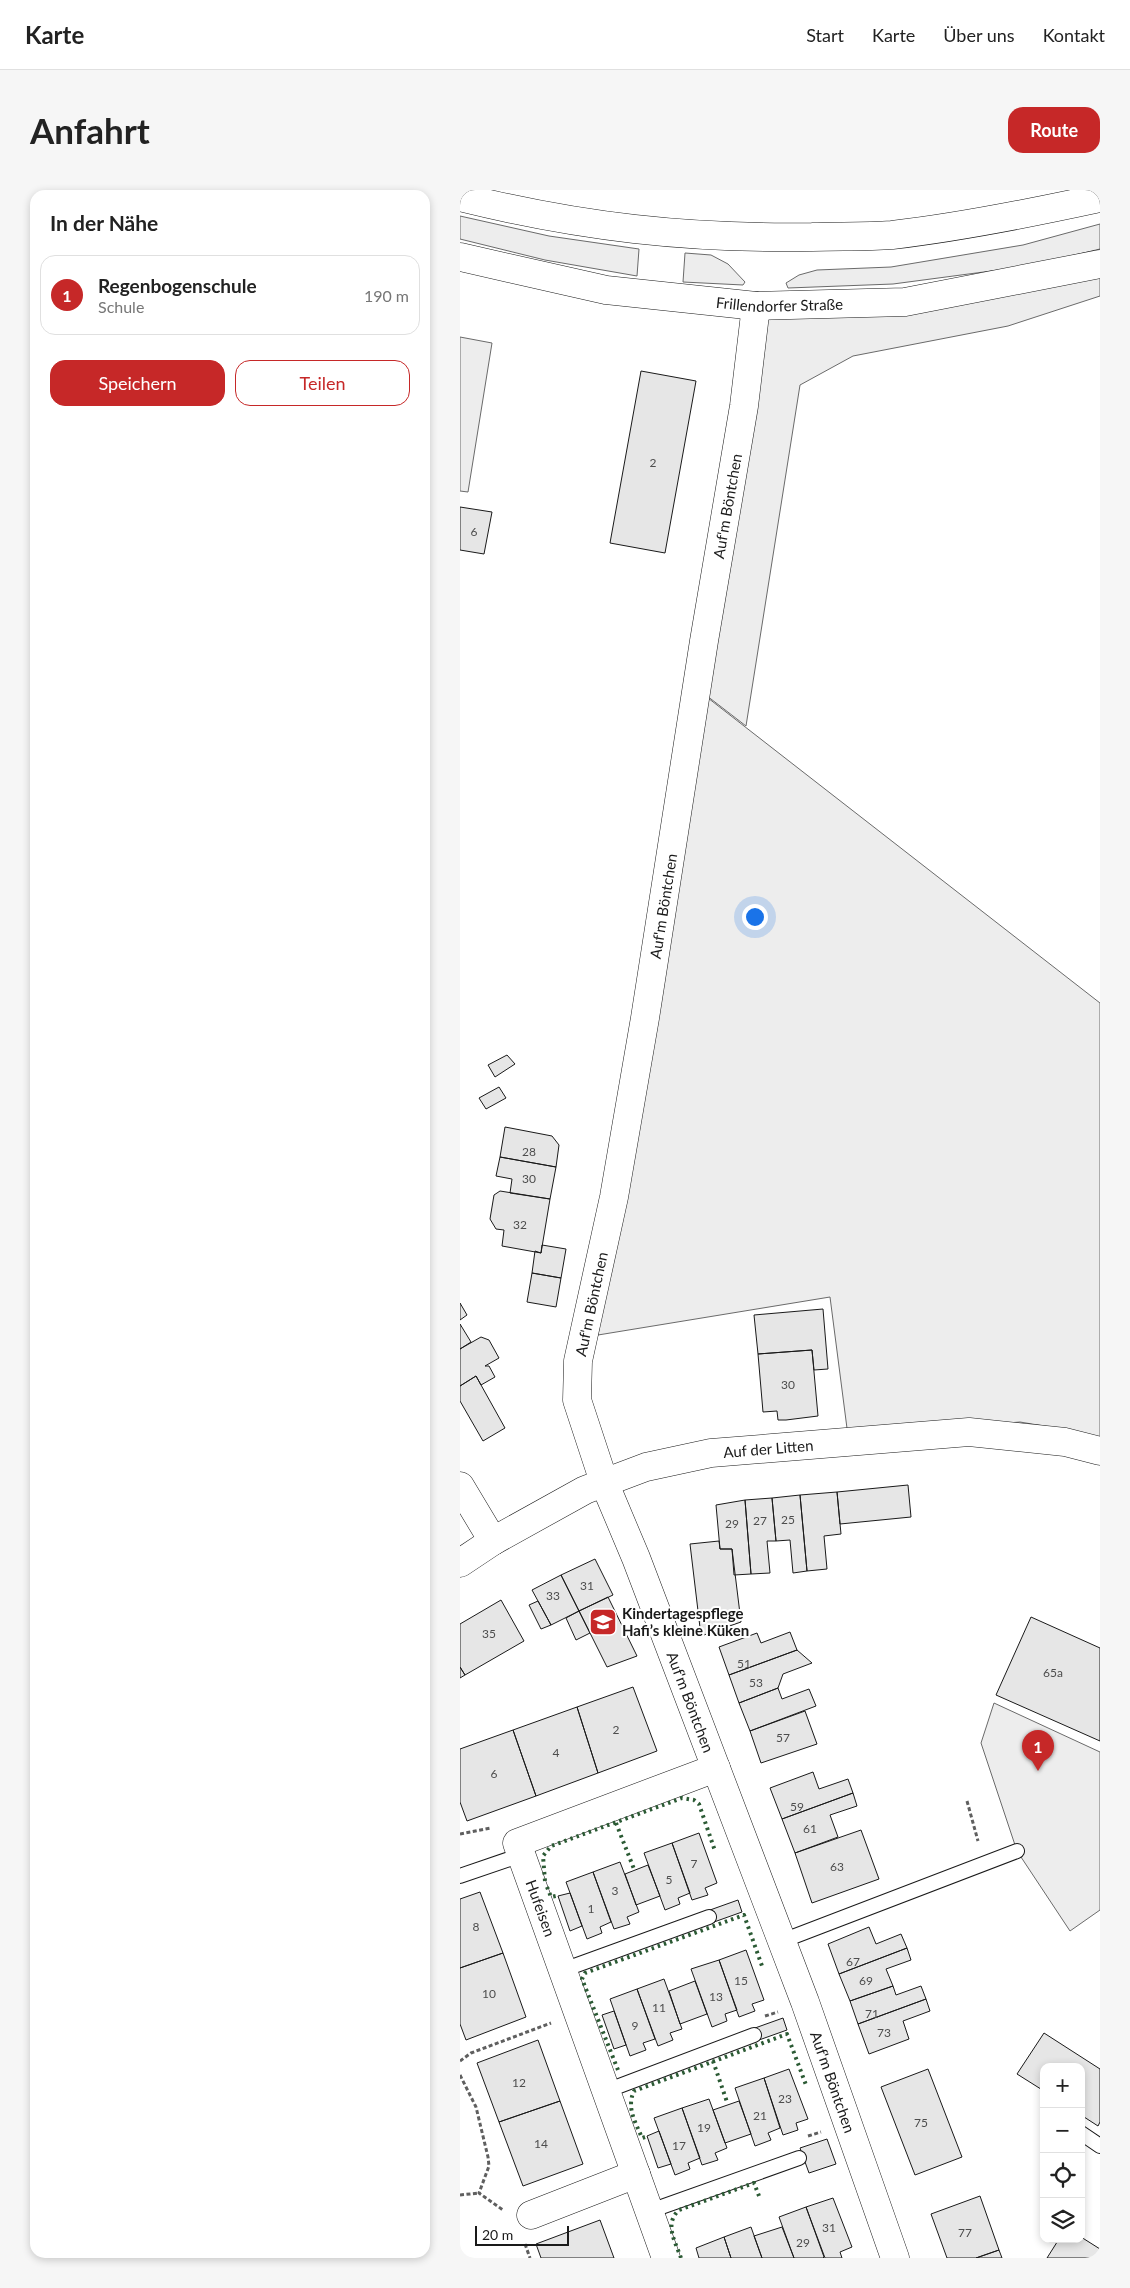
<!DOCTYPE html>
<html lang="de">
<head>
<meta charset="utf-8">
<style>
  :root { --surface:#fff; --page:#f6f6f6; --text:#222; --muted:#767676; --line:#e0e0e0; --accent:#c62828 }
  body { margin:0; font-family:Lato,sans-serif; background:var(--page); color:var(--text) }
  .controls { position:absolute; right:15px; bottom:15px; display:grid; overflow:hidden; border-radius:10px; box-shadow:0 2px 8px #0003 }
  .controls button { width:45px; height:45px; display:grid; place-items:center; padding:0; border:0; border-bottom:1px solid var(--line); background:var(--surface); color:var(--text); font:25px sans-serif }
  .scale { position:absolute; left:15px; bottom:12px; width:94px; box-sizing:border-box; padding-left:5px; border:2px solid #1a1a1a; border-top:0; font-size:14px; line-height:18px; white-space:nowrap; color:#1a1a1a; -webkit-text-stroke:4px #fff; paint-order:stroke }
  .you { position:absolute; left:294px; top:726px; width:18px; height:18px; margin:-12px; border:4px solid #fff; border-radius:50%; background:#1a73e8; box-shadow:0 0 0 8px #1a73e833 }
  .badge { display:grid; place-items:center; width:32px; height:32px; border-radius:50%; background:var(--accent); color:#fff; font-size:16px; font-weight:700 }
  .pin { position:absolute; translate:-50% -41px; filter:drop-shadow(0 1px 2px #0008) }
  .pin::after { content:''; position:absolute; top:26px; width:18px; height:15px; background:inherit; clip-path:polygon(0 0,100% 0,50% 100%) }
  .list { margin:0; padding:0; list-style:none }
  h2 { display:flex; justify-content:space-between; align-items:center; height:65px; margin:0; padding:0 20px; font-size:21px }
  h2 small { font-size:16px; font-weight:400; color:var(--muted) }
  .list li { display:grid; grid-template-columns:32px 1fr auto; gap:15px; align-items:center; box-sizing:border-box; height:80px; margin:0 10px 10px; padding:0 10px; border:1px solid var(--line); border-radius:15px }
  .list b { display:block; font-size:19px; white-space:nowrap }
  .list p { margin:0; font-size:16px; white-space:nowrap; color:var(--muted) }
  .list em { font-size:16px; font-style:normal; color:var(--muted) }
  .actions { display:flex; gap:10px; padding:15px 20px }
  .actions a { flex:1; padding:11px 0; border:1px solid var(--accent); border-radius:15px; text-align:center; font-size:18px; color:var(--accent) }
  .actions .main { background:var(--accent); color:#fff }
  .icon { flex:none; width:28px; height:28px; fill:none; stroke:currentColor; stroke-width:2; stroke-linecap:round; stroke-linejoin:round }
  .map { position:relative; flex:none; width:640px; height:2068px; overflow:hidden; border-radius:15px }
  header { display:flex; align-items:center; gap:30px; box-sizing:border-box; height:70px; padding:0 25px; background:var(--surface); border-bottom:1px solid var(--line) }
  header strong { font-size:24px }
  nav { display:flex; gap:28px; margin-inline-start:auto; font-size:18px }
  .intro { display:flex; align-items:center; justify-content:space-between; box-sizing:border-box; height:120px; padding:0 30px }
  h1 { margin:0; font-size:35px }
  .button { padding:12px 22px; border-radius:15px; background:var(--accent); color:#fff; font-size:18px; font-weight:700 }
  main { display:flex; gap:30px; padding:0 30px }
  aside { flex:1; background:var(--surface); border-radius:15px; box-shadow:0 2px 8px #0003 }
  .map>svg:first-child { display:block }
</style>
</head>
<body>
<header>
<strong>Karte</strong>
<nav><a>Start</a><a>Karte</a><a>Über uns</a><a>Kontakt</a></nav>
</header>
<div class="intro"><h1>Anfahrt</h1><a class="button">Route</a></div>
<main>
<aside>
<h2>In der Nähe<small></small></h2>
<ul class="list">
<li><span class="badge">1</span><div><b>Regenbogenschule</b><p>Schule</p></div><em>190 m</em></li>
</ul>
<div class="actions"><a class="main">Speichern</a><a>Teilen</a></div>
</aside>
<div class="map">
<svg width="640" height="2068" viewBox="0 0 640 2068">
  <rect width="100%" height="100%" fill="#fff"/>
  <!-- built -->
  <path fill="#ededed" stroke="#6a6a6a" d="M0,26L89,46L179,59L177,86L85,70L0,49Z
    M640,34V59L569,76L433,94L328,98L326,93L339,85L357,80L431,77L563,55Z
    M225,63L251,65L268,74L285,92L283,95L223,92Z
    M640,73V106L548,136L393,166L340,195L286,536L238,499L298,118Z
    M0,147L32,153L8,302L0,301Z
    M239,501L640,813V1263L602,1239L560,1232L388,1246L370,1107L138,1145Z
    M534,1513L640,1562V1720L610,1741L557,1661L521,1553Z"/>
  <!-- building -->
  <path fill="#e6e6e6" stroke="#1a1a1a" d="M181,181L236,191L205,363L150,353Z
    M0,317L32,322L24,364L0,360Z
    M47,865L55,874L35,887L28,875Z
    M39,897L46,908L26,919L19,908Z
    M45,937L92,946L99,955L96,977L40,967Z
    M40,967L96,977L90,1009L50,1003L52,989L36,986Z
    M40,1001L90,1009L81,1063L42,1056L44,1040L36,1039L30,1029L34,1005Z
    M82,1055L106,1059L101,1088L72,1083L75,1061L81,1063Z
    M72,1083L101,1088L96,1117L67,1112Z
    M0,1113L7,1125L0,1130Z
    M363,1119L368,1179L354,1180L352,1160L298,1164L294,1125Z
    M0,1134L11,1152L0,1159Z
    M21,1147L29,1150L39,1168L25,1176H29L35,1187L21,1195L16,1186L0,1196V1159Z
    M352,1160L358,1226L326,1230H318L317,1221L303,1222L298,1164Z
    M16,1186L45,1238L23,1251L0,1211V1196Z
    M448,1295L451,1327L380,1334L377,1302Z
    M377,1302L381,1344L364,1346L367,1379L347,1381L340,1305Z
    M340,1305L347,1381L333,1383L330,1350L316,1351L312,1308Z
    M312,1308L316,1351H307L310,1383L291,1384L285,1310Z
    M285,1310L291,1384L274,1385L272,1359H260L256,1315Z
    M259,1351L260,1359H272L281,1432L241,1446L230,1354Z
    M135,1369L153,1405L119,1421L101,1385Z
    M101,1385L119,1421L91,1435L72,1400Z
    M148,1407L177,1466L147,1477L119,1421Z
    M41,1410L64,1451L5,1485L0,1477V1434Z
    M78,1411L91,1435L81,1439L69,1415Z
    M119,1421L130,1443L116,1450L106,1428Z
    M571,1427L640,1458V1551L536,1505Z
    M330,1442L337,1460L269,1485L259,1457L297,1443L301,1453Z
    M337,1460L352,1473L323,1484L318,1498L279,1513L269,1485Z
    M0,1477L5,1485L0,1488Z
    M173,1497L197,1561L138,1583L117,1517Z
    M318,1498L322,1509L349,1499L356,1516L290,1541L279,1513Z
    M117,1517L138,1583L76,1606L53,1540Z
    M345,1521L357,1554L301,1573L290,1541Z
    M53,1540L76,1606L7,1631L0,1612V1559Z
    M353,1582L359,1599L388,1589L393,1603L322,1629L310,1598Z
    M393,1603L397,1616L370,1625L378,1647L335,1663L322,1629Z
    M401,1640L419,1689L352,1713L335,1663Z
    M239,1643L257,1693L245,1698L248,1705L232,1710L212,1653Z
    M212,1653L230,1703L218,1708L220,1714L205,1720L184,1663Z
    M160,1672L179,1722L167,1727L170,1734L154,1739L133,1682Z
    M188,1675L200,1706L176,1715L165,1684Z
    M133,1682L151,1732L140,1737L142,1743L127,1749L106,1692Z
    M20,1702L43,1763L0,1778V1709Z
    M110,1703L122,1736L110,1741L98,1706Z
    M278,1710L282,1722L254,1732L250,1720Z
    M409,1737L416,1754L441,1744L447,1758L379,1784L368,1754Z
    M447,1758L451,1770L426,1779L433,1796L390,1811L379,1784Z
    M286,1760L304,1810L292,1814L295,1821L279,1827L259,1770Z
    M43,1763L66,1827L6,1850L0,1834V1778Z
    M259,1770L277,1820L265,1824L267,1831L252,1837L231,1779Z
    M204,1789L222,1839L210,1843L213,1850L198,1856L177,1799Z
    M235,1791L247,1824L220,1834L209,1801Z
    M433,1796L436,1805L461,1796L466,1809L398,1834L390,1811Z
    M177,1799L195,1849L183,1853L186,1860L170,1866L150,1809Z
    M466,1809L470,1821L443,1831L449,1849L409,1864L398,1834Z
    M154,1821L166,1855L154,1859L142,1825Z
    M323,1828L327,1840L299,1850L295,1838Z
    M584,1843L640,1879V1932L638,1936L621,1925V1877H584V1901L557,1884Z
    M78,1850L100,1911L39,1932L17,1873Z
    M329,1879L348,1929L336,1933L338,1940L323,1945L304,1888Z
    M468,1879L502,1967L455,1985L421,1897Z
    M304,1888L320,1938L308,1943L311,1950L295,1956L275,1898Z
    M249,1909L267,1958L255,1963L258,1970L242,1975L222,1918Z
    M100,1911L123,1974L63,1996L39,1932Z
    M279,1911L291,1944L265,1953L253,1920Z
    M222,1918L240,1968L228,1973L230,1979L215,1985L194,1928Z
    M199,1941L211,1974L198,1978L187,1946Z
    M367,1949L376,1974L349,1983L340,1958Z
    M520,2006L539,2060L516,2068H487L471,2024Z
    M373,2008L392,2057L380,2062L382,2068H365L346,2017Z
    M346,2017L364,2067L363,2068H334L319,2027Z
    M140,2030L154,2068H81L76,2054Z
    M291,2037L302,2068H271L264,2047Z
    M322,2037L334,2068H302L294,2046Z
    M264,2047L271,2068H239L236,2058Z
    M621,2047L640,2059V2068H587L599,2049H621Z
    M539,2060L542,2068H516Z"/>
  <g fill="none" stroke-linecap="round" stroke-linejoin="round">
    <!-- service casing -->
    <g stroke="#1a1a1a" stroke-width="16">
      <path id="service" d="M0,1686L61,1665
        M322,1751L557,1661
        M103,1780L249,1727
        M146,1901L294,1845
        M621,1943L640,1956
        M190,2021L339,1968"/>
    </g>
    <!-- minor casing -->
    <g stroke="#1a1a1a" stroke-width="29">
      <g id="minor">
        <path id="s1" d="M296,116L284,216L244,451L185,828L154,1007L118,1171L117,1210L144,1292L176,1368L345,1812L435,2068"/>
        <path d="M0,1296L33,1351"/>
        <path id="s2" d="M0,1373L33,1351L125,1300L186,1277L251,1263L509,1242L605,1252L640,1261"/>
        <path d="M71,2025L176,1984"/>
        <path d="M206,2068L57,1653L256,1578"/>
      </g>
    </g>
    <!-- primary casing -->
    <g stroke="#1a1a1a" stroke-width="29">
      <g id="primary">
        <path d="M0,7C120,37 228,49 352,47C378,46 405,47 432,45C502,37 571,23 640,8"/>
        <path id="s3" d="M0,67L146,100L296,116L445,112L640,74"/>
      </g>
    </g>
    <!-- path -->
    <path stroke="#5f5f5f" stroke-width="3" stroke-dasharray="4 2.5" stroke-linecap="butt" d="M507,1611L518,1651
      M0,1644L31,1638
      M305,1826L318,1822
      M0,1871L11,1863L91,1833
      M0,1885L16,1917L28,1967L29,1976L19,2003L43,2020
      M348,1946L361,1942
      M0,2005L19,2003
      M65,2054L70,2068"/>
    <!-- service -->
    <use href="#service" stroke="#fff" stroke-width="14"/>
    <!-- minor -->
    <use href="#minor" stroke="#fff" stroke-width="28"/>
    <!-- primary -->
    <use href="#primary" stroke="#fff" stroke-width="28"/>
    <!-- hedge -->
    <path stroke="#2b5a34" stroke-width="4" stroke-dasharray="2.5 4" stroke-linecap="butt" d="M156,1633L174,1679
      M85,1691L83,1666L91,1656L222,1608L234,1610L239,1614L255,1661
      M87,1697L91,1707L96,1706
      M253,1871L267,1912
      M158,1880L122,1789L125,1783L284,1725L302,1776
      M185,1947L182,1948C176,1933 166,1918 174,1901L327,1844L346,1895
      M221,2068C215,2051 204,2034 219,2020L294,1993L299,2006"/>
  </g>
  <!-- icons -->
  <defs>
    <g id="school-square" transform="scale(1.4375)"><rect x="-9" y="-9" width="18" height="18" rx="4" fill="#c62828" stroke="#fff"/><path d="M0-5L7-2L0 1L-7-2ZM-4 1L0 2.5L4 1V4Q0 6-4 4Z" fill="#fff"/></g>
  </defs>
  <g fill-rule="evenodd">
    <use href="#school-square" x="143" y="1432"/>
  </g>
  <g text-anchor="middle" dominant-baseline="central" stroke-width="4" stroke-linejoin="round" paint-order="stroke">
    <!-- number labels -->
    <g font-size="12" fill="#4d4d4d">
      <text x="193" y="272">2</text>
      <text x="14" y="341">6</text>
      <text x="69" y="961">28</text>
      <text x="69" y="988">30</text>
      <text x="60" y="1034">32</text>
      <text x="328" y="1194">30</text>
      <text x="328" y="1329">25</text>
      <text x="300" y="1330">27</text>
      <text x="272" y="1333">29</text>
      <text x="127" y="1395">31</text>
      <text x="93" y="1405">33</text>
      <text x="29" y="1443">35</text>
      <text x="284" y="1473">51</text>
      <text x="593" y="1482">65a</text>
      <text x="296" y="1492">53</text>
      <text x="156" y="1539">2</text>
      <text x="323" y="1547">57</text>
      <text x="96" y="1562">4</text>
      <text x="34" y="1583">6</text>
      <text x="337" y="1616">59</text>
      <text x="350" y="1638">61</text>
      <text x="234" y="1673">7</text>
      <text x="377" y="1676">63</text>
      <text x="209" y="1689">5</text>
      <text x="155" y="1700">3</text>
      <text x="131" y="1718">1</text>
      <text x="16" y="1736">8</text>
      <text x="393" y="1771">67</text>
      <text x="281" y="1790">15</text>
      <text x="406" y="1790">69</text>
      <text x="29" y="1803">10</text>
      <text x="256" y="1806">13</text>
      <text x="199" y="1817">11</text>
      <text x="412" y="1823">71</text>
      <text x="175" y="1835">9</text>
      <text x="424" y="1842">73</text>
      <text x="59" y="1892">12</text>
      <text x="325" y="1908">23</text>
      <text x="300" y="1925">21</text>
      <text x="461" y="1932">75</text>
      <text x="244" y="1937">19</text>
      <text x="81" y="1953">14</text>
      <text x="219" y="1955">17</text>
      <text x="369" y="2037">31</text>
      <text x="505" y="2042">77</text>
      <text x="343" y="2052">29</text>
    </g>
    <!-- street labels -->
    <g font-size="15" fill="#1a1a1a" stroke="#fff">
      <text stroke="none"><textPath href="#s3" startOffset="324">Frillendorfer Straße</textPath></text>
      <text transform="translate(267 316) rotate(-80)">Auf'm Böntchen</text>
      <text transform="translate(203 716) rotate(-81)">Auf'm Böntchen</text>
      <text transform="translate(131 1114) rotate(-78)">Auf'm Böntchen</text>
      <text stroke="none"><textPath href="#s2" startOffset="334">Auf der Litten</textPath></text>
      <text stroke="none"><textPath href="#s1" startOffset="1432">Auf'm Böntchen</textPath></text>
      <text transform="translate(81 1718) rotate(70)">Hufeisen</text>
      <text stroke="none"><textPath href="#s1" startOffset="1838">Auf'm Böntchen</textPath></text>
    </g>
    <!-- poi labels -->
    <g font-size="15" font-weight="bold" fill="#1a1a1a" stroke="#fff" text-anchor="start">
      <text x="162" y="1423">Kindertagespflege<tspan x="162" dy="17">Hafi’s kleine Küken</tspan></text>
    </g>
  </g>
</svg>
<div class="controls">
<button>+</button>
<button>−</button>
<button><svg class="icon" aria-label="locate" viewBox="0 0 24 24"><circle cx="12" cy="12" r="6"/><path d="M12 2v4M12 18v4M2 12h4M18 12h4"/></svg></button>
<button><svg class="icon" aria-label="layers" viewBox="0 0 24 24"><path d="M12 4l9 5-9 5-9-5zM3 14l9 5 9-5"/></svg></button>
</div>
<div class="scale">20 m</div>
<div class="you"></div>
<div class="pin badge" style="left:578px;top:1581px">1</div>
</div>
</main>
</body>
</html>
